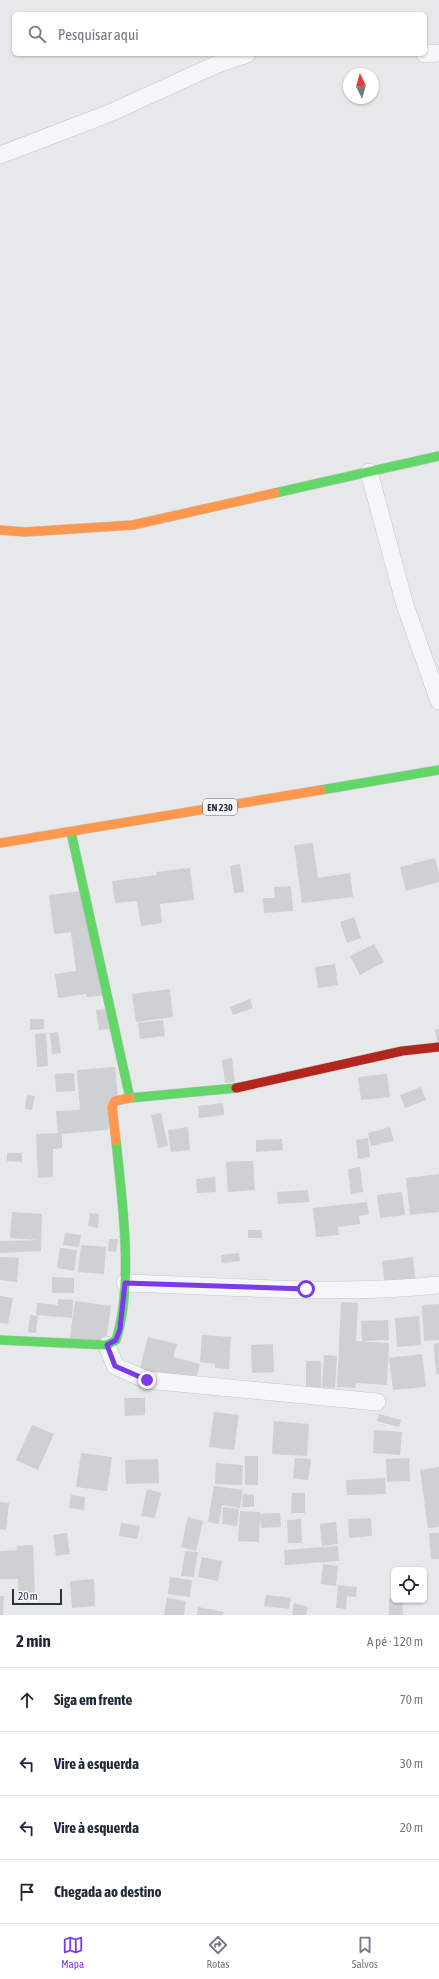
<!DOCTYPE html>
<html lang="pt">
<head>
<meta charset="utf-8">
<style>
  :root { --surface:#fff; --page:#f6f6f7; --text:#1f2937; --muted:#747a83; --line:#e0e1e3; --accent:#7c3aed }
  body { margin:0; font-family:"Asap Condensed",sans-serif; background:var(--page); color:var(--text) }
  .controls { position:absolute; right:12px; bottom:12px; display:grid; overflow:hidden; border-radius:6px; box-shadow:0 1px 3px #0004 }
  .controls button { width:36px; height:36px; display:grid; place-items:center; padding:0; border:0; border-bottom:1px solid var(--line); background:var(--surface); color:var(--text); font:20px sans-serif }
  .compass { position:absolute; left:343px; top:68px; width:36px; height:36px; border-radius:50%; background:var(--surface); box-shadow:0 1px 3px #0004; rotate:355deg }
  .scale { position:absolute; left:12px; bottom:10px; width:50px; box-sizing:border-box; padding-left:4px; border:2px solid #2b3445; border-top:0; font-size:11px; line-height:14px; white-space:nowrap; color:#2b3445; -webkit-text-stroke:3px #f4f6f9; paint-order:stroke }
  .stop { position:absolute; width:12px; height:12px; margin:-9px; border:3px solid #7c3aed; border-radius:50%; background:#fff }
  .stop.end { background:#7c3aed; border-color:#fff; box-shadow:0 1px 4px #0008 }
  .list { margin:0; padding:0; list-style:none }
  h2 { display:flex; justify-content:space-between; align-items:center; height:52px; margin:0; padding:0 16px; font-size:17px }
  h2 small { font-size:13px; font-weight:400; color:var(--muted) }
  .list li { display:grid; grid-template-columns:26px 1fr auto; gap:12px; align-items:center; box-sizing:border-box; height:64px; padding:0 16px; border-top:1px solid var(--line) }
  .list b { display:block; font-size:15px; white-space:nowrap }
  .list em { font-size:13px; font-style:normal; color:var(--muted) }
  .icon { flex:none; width:22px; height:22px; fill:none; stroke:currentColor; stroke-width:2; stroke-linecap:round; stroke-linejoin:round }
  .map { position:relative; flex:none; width:439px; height:1615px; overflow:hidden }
  .search { position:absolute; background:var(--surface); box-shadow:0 1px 3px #0004; left:12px; right:12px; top:12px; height:44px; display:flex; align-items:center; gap:10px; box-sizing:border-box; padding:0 14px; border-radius:6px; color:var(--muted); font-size:15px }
  .sheet { height:308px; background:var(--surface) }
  nav { display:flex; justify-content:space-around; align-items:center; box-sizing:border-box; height:56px; border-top:1px solid var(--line); background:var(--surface); font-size:11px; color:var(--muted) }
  nav a { display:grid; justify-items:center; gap:2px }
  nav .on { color:var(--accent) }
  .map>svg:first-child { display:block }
</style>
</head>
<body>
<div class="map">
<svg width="439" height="1615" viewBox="0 0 439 1615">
  <rect width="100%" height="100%" fill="#e6e8ea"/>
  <!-- building -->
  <path fill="#ced0d3" d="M313,843L318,878L350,873L353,897L302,903L294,845Z
    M435,858L439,873V882L406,891L400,867Z
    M240,864L244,892L234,893L230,866Z
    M190,868L194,900L160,904L162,923L141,926L137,901L115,903L112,881L157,875L156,872Z
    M291,886L293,911L264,913L263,898H275L274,887Z
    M81,891L107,995L87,997L86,994L58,998L55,974L76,971L71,932L54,934L49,895Z
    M354,917L361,938L347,943L340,922Z
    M374,944L384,962L360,975L350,956Z
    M335,964L338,985L318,988L315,967Z
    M170,989L173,1017L136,1022L132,994Z
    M250,999L253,1008L233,1015L230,1007Z
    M109,1008L111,1029L99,1030L96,1010Z
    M30,1019H44V1029L30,1030Z
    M163,1020L165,1036L140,1039L138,1023Z
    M439,1029V1045H438L435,1030Z
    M58,1032L61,1053L52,1054L50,1033Z
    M46,1033L48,1066L37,1067L35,1034Z
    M232,1058L235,1082L225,1083L222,1060Z
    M115,1067L118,1098L108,1130L62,1134V1148L53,1149V1177L38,1178L36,1134L58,1133L56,1111L80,1110L77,1070Z
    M74,1073L75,1091L56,1092L55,1074Z
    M387,1074L390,1097L361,1100L358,1077Z
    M421,1087L426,1100L405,1108L400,1095Z
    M27,1095L35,1096L32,1110L25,1109Z
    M223,1103L224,1115L199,1118L198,1106Z
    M161,1113L168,1146L158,1148L151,1115Z
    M188,1127L190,1150L171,1152L168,1130Z
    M390,1127L394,1141L371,1146L368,1133Z
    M368,1138L370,1157L358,1159L356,1140Z
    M282,1139L283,1150L256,1152V1140Z
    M7,1153H22V1162L7,1161Z
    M253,1161L255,1190L228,1192L226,1162Z
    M360,1167L363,1192L351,1194L348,1169Z
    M439,1174V1212L410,1215L406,1178Z
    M215,1177L216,1192L197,1193L196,1179Z
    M308,1190L309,1202L278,1204L277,1192Z
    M402,1192L405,1215L380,1218L377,1195Z
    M367,1202L369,1214L359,1216L360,1224L338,1227L339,1235L316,1237L313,1208Z
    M12,1212L42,1214L41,1251L0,1253V1241L39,1240L10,1238Z
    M90,1213L99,1214L98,1228L88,1226Z
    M248,1230H261L262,1238H248Z
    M65,1233L81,1235L79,1247L63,1245Z
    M109,1239H118L116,1252L108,1251Z
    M81,1245L106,1247L104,1274L78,1272Z
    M60,1248L77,1250L74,1271L57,1268Z
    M239,1253L240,1261L222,1263L221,1255Z
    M0,1257L19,1258L17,1282L0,1280Z
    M413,1257L416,1283L385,1287L382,1261Z
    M52,1277L74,1278V1293H52Z
    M0,1296L13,1298L8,1324L0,1323Z
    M58,1299L73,1300L72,1318L36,1315L37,1303L58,1305Z
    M75,1301L111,1306L105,1349L69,1344Z
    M341,1302L358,1303L356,1341L389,1343L387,1385L356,1383L355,1388L337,1387Z
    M439,1304V1340L424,1341L422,1305Z
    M30,1315L38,1316L36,1333L28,1332Z
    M419,1316L421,1345L397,1347L395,1318Z
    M388,1320L389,1340L362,1341L361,1321Z
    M202,1335L231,1337L229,1369L215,1368V1364L200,1362Z
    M148,1337L177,1344L173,1357L200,1364L195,1382L140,1368Z
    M439,1343V1374H436L434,1344Z
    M273,1344L274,1372L252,1373L251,1345Z
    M422,1354L426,1387L393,1390L389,1358Z
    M324,1355L337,1356L335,1388L322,1387Z
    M306,1361H321V1387H306Z
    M124,1398H145V1415L125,1416Z
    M214,1412L239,1415L234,1450L209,1447Z
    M379,1414L401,1420L399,1427L377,1421Z
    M274,1421L309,1424L307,1456L272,1454Z
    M32,1425L54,1434L38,1470L16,1460Z
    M374,1430L402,1432L400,1455L373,1453Z
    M81,1453L112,1457L107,1491L76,1487Z
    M245,1456H258V1485H245Z
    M295,1458L311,1459L308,1480L293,1478Z
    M409,1458L410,1481L387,1482L386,1459Z
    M158,1459L159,1483L126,1484L125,1460Z
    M216,1463L243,1465L242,1485L215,1484Z
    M439,1467V1527L428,1528L420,1470Z
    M385,1478L386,1494L347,1495L346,1480Z
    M214,1486L243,1490L240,1508L222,1505L219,1524L208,1522Z
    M147,1489L161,1493L155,1518L141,1516Z
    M292,1493H305V1513H291Z
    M243,1494L254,1495V1507H242Z
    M71,1495L85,1497L84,1510L69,1508Z
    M0,1502L9,1503L6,1530L0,1529Z
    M223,1507L239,1509L237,1526L222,1524Z
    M240,1511L260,1512V1514L280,1513L281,1527L261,1528L260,1518L259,1542L238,1541Z
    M188,1517L203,1521L196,1551L181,1547Z
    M371,1518L372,1536L349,1538L348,1519Z
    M301,1519L302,1543H288L287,1520Z
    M336,1522L338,1544L322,1546L320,1524Z
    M121,1523L140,1526L137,1539L119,1536Z
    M67,1533L70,1554L56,1556L53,1535Z
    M429,1533H439V1559H431Z
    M33,1545L35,1596L19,1597L18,1579H0V1551L17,1550L16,1546Z
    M338,1546L339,1561L285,1565L284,1550Z
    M185,1551L198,1552L194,1577L181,1576Z
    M202,1557L222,1561L218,1581L198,1577Z
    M323,1564L338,1566L336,1586L321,1584Z
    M170,1577L192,1580L190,1597L168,1594Z
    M94,1579L95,1606L72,1608L70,1581Z
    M338,1585L357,1587L356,1597L347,1596L346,1609L336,1608Z
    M266,1595L291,1598L289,1609L264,1606Z
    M0,1596H4L3,1615H0Z
    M394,1597V1600H402L403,1615H389V1598Z
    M167,1598L186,1601L184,1615H164Z
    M294,1603L308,1607L306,1615H292Z
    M198,1607L224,1612L223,1615H197Z"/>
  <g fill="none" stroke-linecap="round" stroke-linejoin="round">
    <!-- street casing -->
    <g stroke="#c4c6c8" stroke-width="18">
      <path id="street" d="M425,54L439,53
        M0,155L110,113L213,66L247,54
        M369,472L405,605L439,701
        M125,1283C229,1286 335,1296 439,1285
        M107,1345L115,1366L147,1380L377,1402"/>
    </g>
    <!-- fast casing -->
    <g stroke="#c4c6c8" stroke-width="10">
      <path id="fast" d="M275,493L439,456
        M321,790L439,770
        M71,832L130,1098L236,1088
        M0,1340L107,1345L116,1340C134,1284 122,1199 116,1141"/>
    </g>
    <!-- slow casing -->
    <g stroke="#c4c6c8" stroke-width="10">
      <path id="slow" d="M0,530L25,532L133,525L275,493
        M0,843L321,790
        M116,1141L112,1107L115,1101L130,1098"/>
    </g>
    <!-- jam casing -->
    <g stroke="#c4c6c8" stroke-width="10">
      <path id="jam" d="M236,1088L402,1051L439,1047"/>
    </g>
    <!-- street -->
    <use href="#street" stroke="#f5f6f7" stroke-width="17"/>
    <!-- fast -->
    <use href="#fast" stroke="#63d668" stroke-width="9"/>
    <!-- slow -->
    <use href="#slow" stroke="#ff974d" stroke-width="9"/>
    <!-- jam -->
    <use href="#jam" stroke="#b3261e" stroke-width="9"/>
  </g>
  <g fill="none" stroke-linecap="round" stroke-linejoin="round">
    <!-- route -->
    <path stroke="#7c3aed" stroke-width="5" d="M147,1380L115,1366L107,1345L116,1340L120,1329L125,1283L306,1289"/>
  </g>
  <g text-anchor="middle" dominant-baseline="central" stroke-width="3" stroke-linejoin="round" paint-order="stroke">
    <!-- shield labels -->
    <rect fill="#f4f6f9" stroke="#676e7b" stroke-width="1" x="203" y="799" width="34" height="16" rx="3"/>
    <g font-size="10" font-weight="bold" fill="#2b3445">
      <text x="220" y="807">EN 230</text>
    </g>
  </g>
</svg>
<div class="controls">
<button><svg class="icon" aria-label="locate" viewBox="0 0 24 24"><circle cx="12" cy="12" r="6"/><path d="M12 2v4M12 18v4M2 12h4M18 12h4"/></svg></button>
</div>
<svg class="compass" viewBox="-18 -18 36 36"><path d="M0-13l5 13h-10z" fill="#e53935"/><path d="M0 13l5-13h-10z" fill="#747a83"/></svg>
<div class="scale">20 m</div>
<div class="stop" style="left:306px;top:1289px"></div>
<div class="stop end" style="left:147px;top:1380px"></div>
<div class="search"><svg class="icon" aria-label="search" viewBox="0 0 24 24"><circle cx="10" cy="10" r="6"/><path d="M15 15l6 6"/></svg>Pesquisar aqui</div>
</div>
<section class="sheet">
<h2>2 min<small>A pé · 120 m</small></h2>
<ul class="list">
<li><svg class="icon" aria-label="ahead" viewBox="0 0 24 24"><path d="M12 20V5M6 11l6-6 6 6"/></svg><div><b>Siga em frente</b></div><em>70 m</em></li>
<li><svg class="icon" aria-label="left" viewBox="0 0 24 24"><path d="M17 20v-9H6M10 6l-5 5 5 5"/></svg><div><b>Vire à esquerda</b></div><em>30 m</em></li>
<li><svg class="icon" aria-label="left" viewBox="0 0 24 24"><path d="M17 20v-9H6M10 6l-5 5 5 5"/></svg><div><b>Vire à esquerda</b></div><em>20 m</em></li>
<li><svg class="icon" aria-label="arrive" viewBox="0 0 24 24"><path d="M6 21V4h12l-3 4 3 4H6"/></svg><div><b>Chegada ao destino</b></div></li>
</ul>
</section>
<nav>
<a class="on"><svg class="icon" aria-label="map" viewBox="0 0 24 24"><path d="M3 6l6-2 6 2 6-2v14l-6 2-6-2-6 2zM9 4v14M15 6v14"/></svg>Mapa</a>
<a><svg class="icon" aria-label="directions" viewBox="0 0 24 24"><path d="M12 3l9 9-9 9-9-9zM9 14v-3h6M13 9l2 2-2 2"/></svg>Rotas</a>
<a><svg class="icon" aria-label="saved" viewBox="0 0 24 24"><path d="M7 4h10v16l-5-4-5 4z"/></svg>Salvos</a>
</nav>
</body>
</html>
